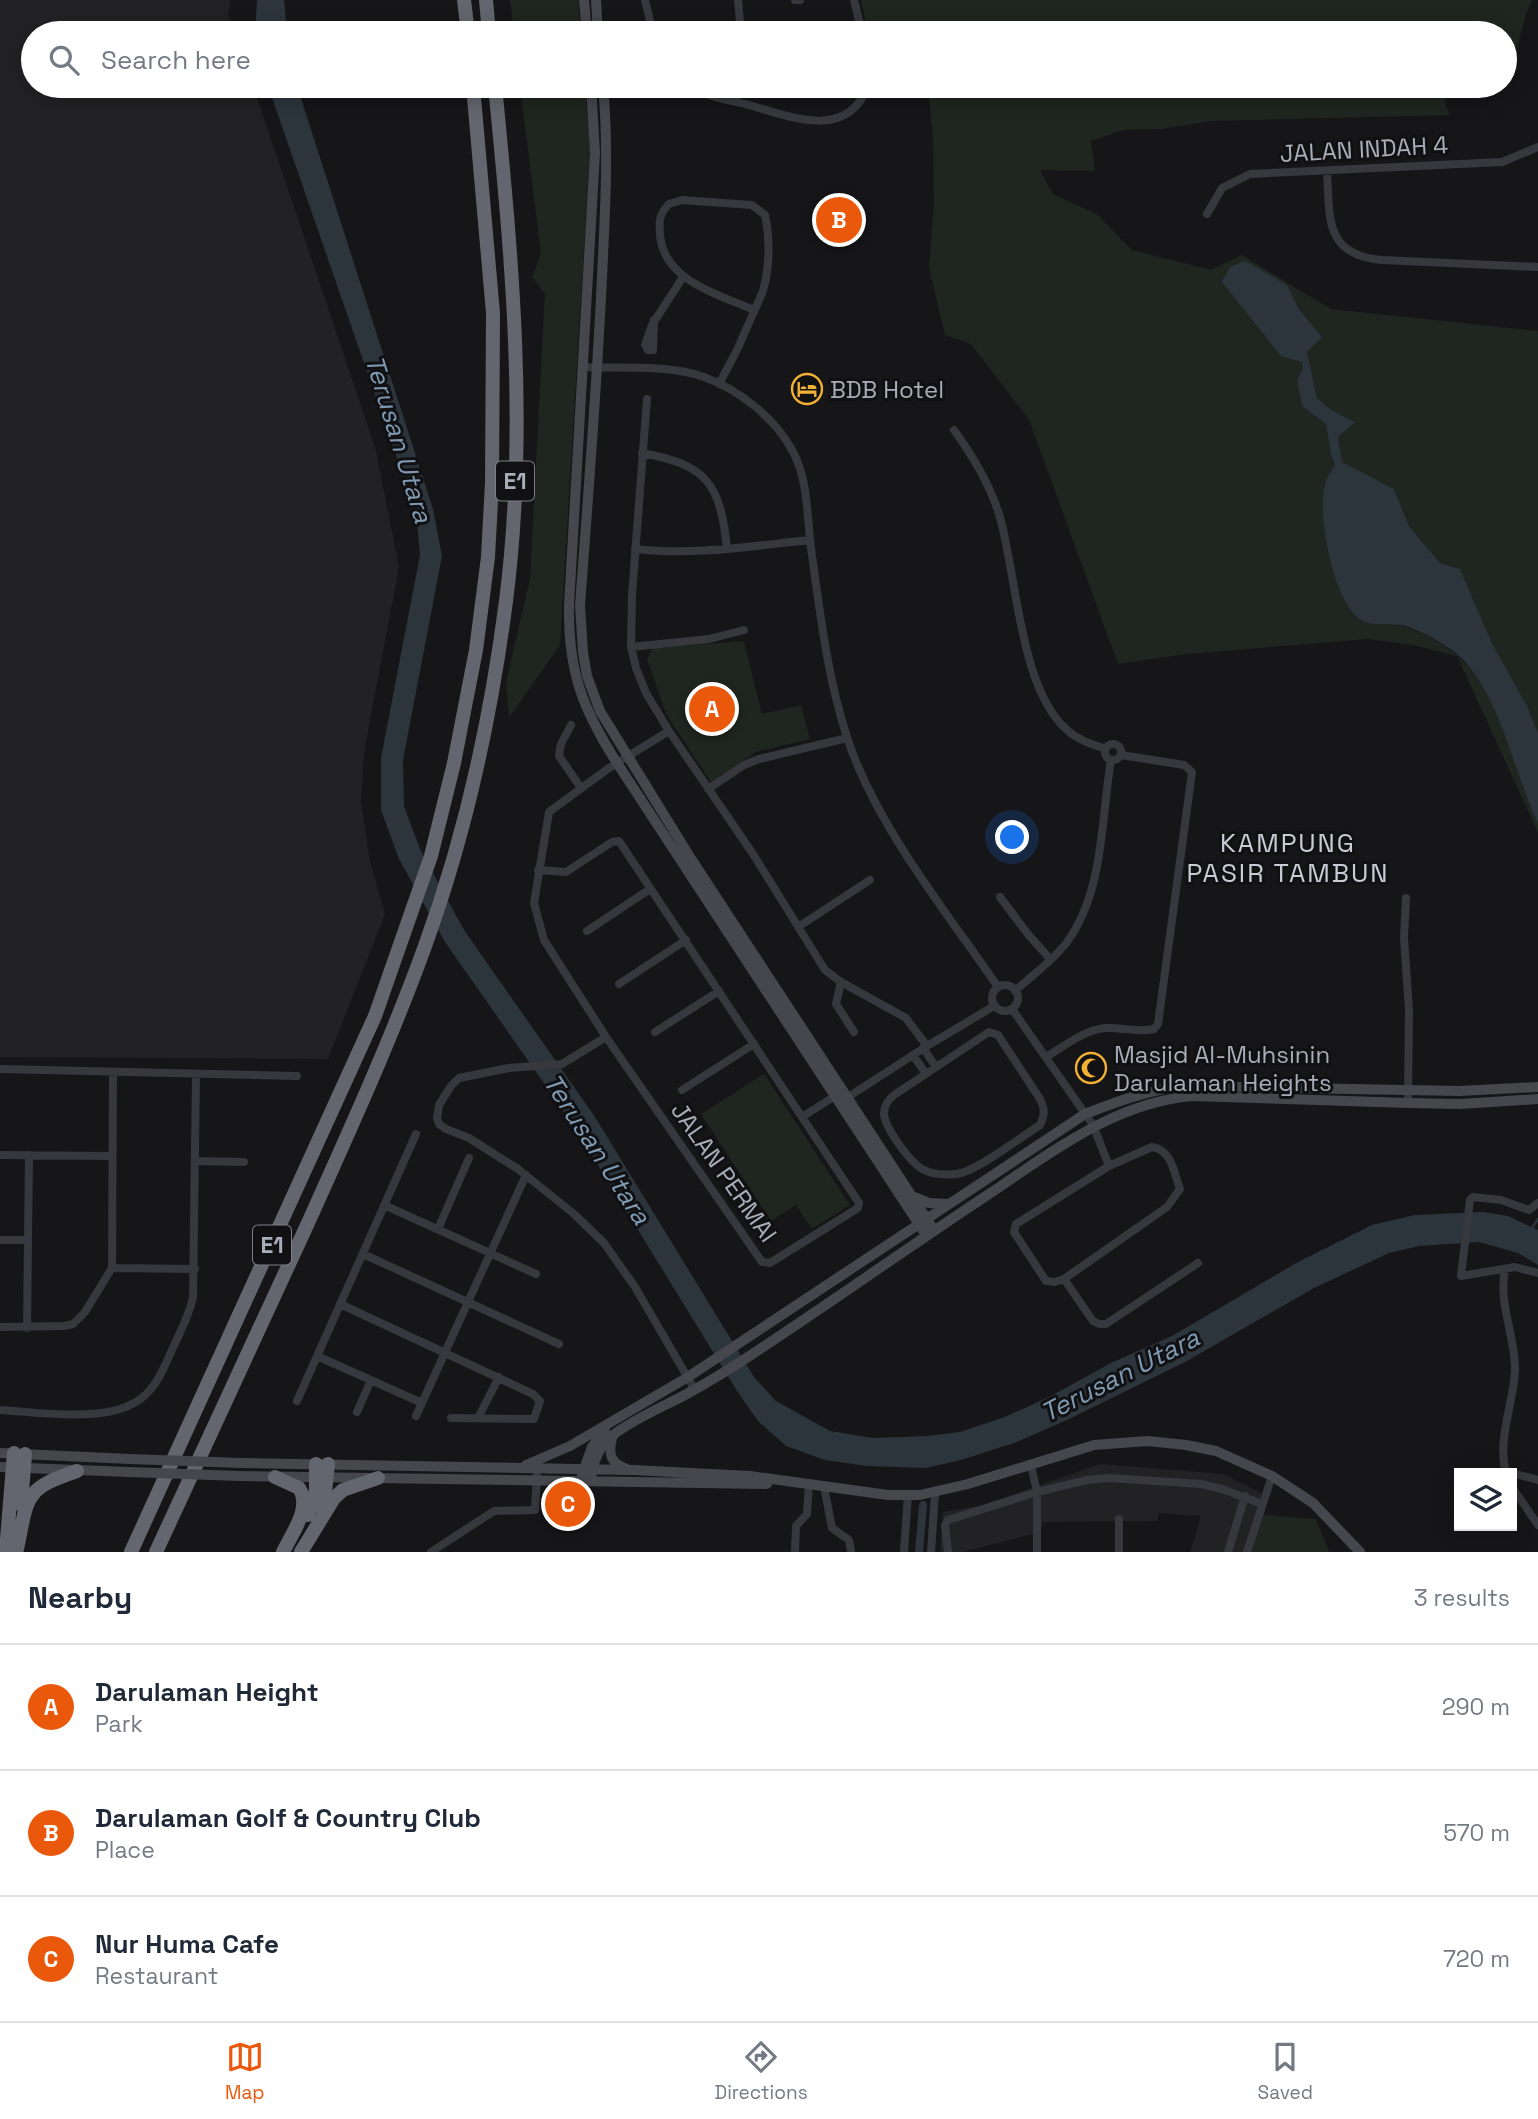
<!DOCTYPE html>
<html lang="en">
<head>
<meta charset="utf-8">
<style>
  :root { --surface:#fff; --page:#f2f2f3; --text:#1f2937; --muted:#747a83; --line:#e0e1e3; --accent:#ea580c }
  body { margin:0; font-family:"Space Grotesk",sans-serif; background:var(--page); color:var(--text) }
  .controls { position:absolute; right:21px; bottom:21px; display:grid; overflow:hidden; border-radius:0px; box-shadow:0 4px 18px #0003 }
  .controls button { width:63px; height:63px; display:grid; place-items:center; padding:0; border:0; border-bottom:2px solid var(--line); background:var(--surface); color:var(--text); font:35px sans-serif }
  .you { position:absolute; left:1013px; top:838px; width:24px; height:24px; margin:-18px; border:5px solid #fff; border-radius:50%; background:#1a73e8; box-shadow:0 0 0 10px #1a73e833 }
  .badge { display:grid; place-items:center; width:46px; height:46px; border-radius:50%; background:var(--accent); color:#fff; font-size:23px; font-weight:700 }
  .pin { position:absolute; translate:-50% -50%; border:4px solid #fff; box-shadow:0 2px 7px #0006 }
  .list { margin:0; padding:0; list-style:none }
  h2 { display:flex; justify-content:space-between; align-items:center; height:91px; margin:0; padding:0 28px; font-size:30px }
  h2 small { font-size:23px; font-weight:400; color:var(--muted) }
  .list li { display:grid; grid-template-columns:46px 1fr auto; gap:21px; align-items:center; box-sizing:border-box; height:126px; padding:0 28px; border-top:2px solid var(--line) }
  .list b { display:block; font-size:26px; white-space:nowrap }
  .list p { margin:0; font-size:23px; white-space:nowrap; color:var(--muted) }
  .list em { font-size:23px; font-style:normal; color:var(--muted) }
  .icon { flex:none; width:38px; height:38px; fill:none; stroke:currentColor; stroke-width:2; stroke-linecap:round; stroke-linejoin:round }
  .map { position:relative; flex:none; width:1538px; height:1552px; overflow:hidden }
  .search { position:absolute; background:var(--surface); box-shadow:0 4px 18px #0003; left:21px; right:21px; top:21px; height:77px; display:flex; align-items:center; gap:18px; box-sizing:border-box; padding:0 24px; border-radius:38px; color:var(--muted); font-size:26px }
  .sheet { height:469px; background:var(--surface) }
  nav { display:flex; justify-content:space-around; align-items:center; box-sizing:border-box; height:98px; border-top:2px solid var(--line); background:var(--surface); font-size:19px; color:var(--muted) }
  nav a { display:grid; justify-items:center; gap:4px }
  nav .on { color:var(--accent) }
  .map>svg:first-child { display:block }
</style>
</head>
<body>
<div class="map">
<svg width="1538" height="1552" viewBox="0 0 1538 1552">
  <rect width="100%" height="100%" fill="#161618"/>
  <!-- built -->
  <path fill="#222225" d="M0,0H231L228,14L235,33H33V86H253L375,447L399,567L364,752L361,803L370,861L385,914L328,1059L0,1057Z
    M1100,1464L1223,1474L1269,1497L1251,1552H1190L1201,1516L1158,1513V1521L1042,1522L1041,1532L963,1552H940L943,1512L983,1505Z"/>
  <!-- green -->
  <path fill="#1e261f" d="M510,0H578L581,33H514Z
    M861,0H1532L1526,14L1512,69H1505V33H868Z
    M520,86H585L590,148L560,645L509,718L506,682L530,579L545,294L532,277L541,254Z
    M928,86H1446L1445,104L1450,115L1212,121L1161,129L1123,130L1091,141L1095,171L1040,170L1053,194L1098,215L1132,250L1211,270L1242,255L1331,309L1538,331V732L1527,706L1493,645L1460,569L1440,563L1409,526L1394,489L1342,462L1338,437L1354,422L1331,410L1317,398L1307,352L1321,336L1299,309L1287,285L1244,307L1264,335L1302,362L1303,368L1297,380L1302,406L1326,424L1331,455L1335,464L1324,486L1364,621C1377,623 1394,622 1406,627C1506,663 1499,742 1538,823V833L1457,656L1413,645L1368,639L1186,654L1118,664L1029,420L971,344L945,335L929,268L934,202L933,139Z
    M744,641L762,714L801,705L810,739L756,752L711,782L666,714L647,659L653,648Z
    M764,1074L850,1205L812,1229L796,1205L771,1221L701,1114Z
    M1263,1515L1316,1519L1329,1552H1251Z"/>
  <!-- water -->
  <path fill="#2c353c" d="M257,0H284L287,33H255Z
    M268,86H297L433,509L442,556L403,760L404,806L420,849L464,930L595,1117L754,1377L776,1401L830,1431L873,1438L927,1436L960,1432L1005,1417L1051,1396L1111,1363L1172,1336L1298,1262L1372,1225L1415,1215L1483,1212L1508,1216L1538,1230V1265L1518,1253L1479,1242L1419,1246L1389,1253L1314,1288L1185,1362L1067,1420L1014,1443L961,1460L926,1468L867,1466L825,1460L786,1446L758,1421L737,1391L576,1129L445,942L399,859L381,810V758L420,555L416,513Z
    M1245,261L1287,285L1299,309L1322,337L1307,352L1317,398L1331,410L1355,422L1338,437L1342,462L1394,489L1409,526L1440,563L1460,569L1493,645L1527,706L1538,732V823C1512,770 1505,709 1466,663C1455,649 1419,629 1402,625C1390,623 1375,626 1365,622C1334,609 1318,518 1324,489C1325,480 1331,472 1335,464L1331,455L1326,424L1302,406L1297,380L1303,368L1302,362L1281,356L1222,282L1230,267Z"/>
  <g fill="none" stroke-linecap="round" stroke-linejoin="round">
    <!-- stream -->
    <path stroke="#2c353c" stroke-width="2.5" d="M1532,1228L1538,1219"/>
    <!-- canal -->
    <path stroke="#2c353c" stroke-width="8" d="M919,1552L923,1505"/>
    <!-- street -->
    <path stroke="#37383d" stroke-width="8" d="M645,0L653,33
      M738,0L741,33
      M795,0H800
      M854,0L862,33
      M692,86C708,98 730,100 749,105C791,117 847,141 868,86
      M736,101L738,86
      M1327,172C1330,218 1324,255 1382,260L1538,267
      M1207,214L1222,188L1250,174L1502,162L1538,147
      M654,320L653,350H648L645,345L652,325L683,277
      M583,367C622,369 667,364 704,377C738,389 775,418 792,450C808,478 807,516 811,548C820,612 827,677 848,740C876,825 947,913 998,987
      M719,384L737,350L763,291C770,267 770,238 765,215L752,205L682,200L669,204C659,214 659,221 660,235C664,281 718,294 754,310
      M647,399L632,595L631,647L636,668L646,693L669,731
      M954,430C973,456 989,483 999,514C1017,574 1019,688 1067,730C1078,740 1092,744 1106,749
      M642,453C708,465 720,484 727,548
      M635,549C694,556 751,546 810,540
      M631,647L709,639L744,630
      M571,725L561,744L559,756L581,788
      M1105 752a8 8 0 1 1 16 0a8 8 0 1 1-16 0Z
      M708,789L744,765L759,759L847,738
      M538,870L566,872L612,842L619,841L859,1203L858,1208L770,1263L762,1262L606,1037L544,940L534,903L549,812L609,768L669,731L753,854L825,970L841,982L906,1018L927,1046
      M1000,897L1027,933L1050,959
      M1406,898L1404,938L1409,1010L1408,1103
      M798,927L870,880
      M587,931L650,889
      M841,982L836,1004L854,1032
      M619,984L686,940
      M992 998a13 13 0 1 1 26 0a13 13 0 1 1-26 0Z
      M1015,991C1032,975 1053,961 1067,942C1104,892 1101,819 1111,760
      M1012,1009L1093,1125L1109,1166
      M655,1032L719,991
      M989,1032L998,1035L1040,1099C1045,1109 1045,1115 1040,1125C1021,1137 976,1172 956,1174C946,1175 934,1175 924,1170C911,1164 885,1128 884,1114C884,1105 888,1100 894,1095Z
      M606,1037L562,1064L509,1068L459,1078L451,1086L439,1105L437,1118L439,1124L446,1129L469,1138L518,1169L574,1214L604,1243L635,1287L695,1390
      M923,1048L936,1067
      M913,1055L926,1074
      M1046,1057C1063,1047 1084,1030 1105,1028C1122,1027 1137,1033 1154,1029L1158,1024L1192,772L1184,765L1121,755
      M0,1069L297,1076
      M682,1090L754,1044
      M845,1099L927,1046L994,1006
      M802,1117L838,1094
      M1152,1147C1172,1150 1174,1173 1180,1189L1167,1207L1064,1279L1055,1282L1046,1281L1014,1232L1016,1224L1109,1166Z
      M0,1155L112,1156
      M196,1161L244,1162
      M1538,1203L1529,1210L1501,1200L1473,1197L1470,1200L1461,1276L1515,1267L1538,1273
      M384,1205L536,1274
      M438,1229L469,1158
      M0,1240H28
      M363,1254L559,1344
      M112,1268L195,1269
      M1505,1270C1498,1305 1516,1337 1515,1372C1513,1404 1497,1441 1506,1473
      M1064,1279L1093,1321L1099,1324H1106L1198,1263
      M340,1304L533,1394L540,1401L534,1419L451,1418
      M0,1327L64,1326L73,1324L85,1312L112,1268L113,1072
      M27,1328L29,1155
      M317,1356L422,1403
      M297,1401L416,1134
      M0,1410C43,1412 120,1427 150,1390C160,1379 165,1365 171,1352C179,1334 189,1317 193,1297L196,1074
      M357,1412L371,1380
      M416,1416L526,1175
      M478,1418L499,1377
      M1031,1465L1037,1492V1552
      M1512,1473L1538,1480
      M824,1486L832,1528L849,1540L851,1552
      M1512,1487L1538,1525
      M1119,1519V1552
      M431,1552L494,1511L535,1510L537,1475
      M795,1552L796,1526L807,1514L809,1483
      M904,1552L908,1495
      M931,1552L935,1493
      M948,1552L945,1525L948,1520L1037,1492L1087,1480L1109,1478L1201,1484L1222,1489L1262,1504
      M1228,1552L1245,1496
      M1247,1552L1272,1476"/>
    <!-- secondary -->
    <path stroke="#45474d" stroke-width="10" d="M584,0L587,33
      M596,0L598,33
      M591,86L595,153L569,605C568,671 582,708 617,763L926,1235
      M603,86C609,149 605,213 602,277C597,387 588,496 580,606L583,652L587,676L600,711L690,857L934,1230
      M914,1197L929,1203L949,1204
      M612,1438C608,1453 610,1464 627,1469
      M0,1453L130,1459
      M242,1463L633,1470L750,1476L888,1495H920L968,1484L1094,1445L1148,1441L1186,1445L1216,1451L1272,1476L1313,1503L1360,1552
      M526,1465L570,1446L688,1377L1085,1114C1118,1101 1149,1090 1184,1086L1459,1091L1538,1087
      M0,1467L129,1472
      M582,1475L592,1447L605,1431
      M239,1476L767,1484
      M591,1481C592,1464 599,1445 613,1435C634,1419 660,1408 683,1396C709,1382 735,1366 760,1349C837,1298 912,1245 989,1194C1052,1152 1114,1103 1192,1096L1408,1103L1460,1104L1538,1099"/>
    <!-- highway -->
    <path stroke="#63666e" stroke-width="14" d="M464,0L468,33
      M486,0L489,33
      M275,1477L299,1488C312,1508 292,1533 283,1552
      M21,1505L25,1454
      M321,1507L325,1492L328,1464
      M308,1515L316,1491V1464
      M17,1549C28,1497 23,1489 77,1471
      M6,1552L14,1453
      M131,1552L375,1016L431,856L454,763L476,650L488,557L492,483L493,313L473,86
      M156,1552C207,1442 257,1333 308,1223C349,1132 391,1040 425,946C465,836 491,717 506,601C528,429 512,258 495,86
      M301,1552L334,1498L343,1490L378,1478"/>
    <!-- secondary-bridge -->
    <path stroke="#45474d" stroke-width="10" d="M130,1459L242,1463
      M129,1472L239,1476"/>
  </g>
  <!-- icons -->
  <defs>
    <g id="hotel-ring" transform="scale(1.575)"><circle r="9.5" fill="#111113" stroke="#f2b134" stroke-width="1.5"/><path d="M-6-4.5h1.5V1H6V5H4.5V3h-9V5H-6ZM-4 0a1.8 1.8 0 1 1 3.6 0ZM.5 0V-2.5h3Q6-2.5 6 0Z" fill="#f2b134"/></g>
    <g id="mosque-ring" transform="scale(1.575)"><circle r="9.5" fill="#111113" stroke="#f2b134" stroke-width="1.5"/><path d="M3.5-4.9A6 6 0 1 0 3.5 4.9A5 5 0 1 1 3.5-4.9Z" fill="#f2b134"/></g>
  </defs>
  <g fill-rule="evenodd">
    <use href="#hotel-ring" x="807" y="389"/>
    <use href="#mosque-ring" x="1091" y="1068"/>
  </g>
  <g text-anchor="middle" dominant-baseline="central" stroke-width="6" stroke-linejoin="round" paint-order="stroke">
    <!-- shield labels -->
    <g fill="#111113" stroke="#7b7e86" stroke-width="2">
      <rect x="496" y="461.5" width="38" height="39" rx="5"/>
      <rect x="253" y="1225.5" width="38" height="39" rx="5"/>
    </g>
    <g font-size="23" font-weight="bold" fill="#a8adb8">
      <text x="515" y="481">E1</text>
      <text x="272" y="1245">E1</text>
    </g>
    <!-- street labels -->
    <g font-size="24" fill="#a8adb8" stroke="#111113">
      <text transform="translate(1364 149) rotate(-3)">JALAN INDAH 4</text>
      <text transform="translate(724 1172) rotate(55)">JALAN PERMAI</text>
    </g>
    <!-- poi labels -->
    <g font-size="24" fill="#a8adb8" stroke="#111113" text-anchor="start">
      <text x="830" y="389">BDB Hotel</text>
      <text x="1114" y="1054">Masjid Al-Muhsinin<tspan x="1114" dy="28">Darulaman Heights</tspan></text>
    </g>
    <!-- water labels -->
    <g font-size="26" font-style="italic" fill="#7f9bb3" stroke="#111113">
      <text transform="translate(399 439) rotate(73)">Terusan Utara</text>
      <text transform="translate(597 1149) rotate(57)">Terusan Utara</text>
      <text transform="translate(1120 1375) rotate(-27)">Terusan Utara</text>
    </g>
    <!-- neighbourhood labels -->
    <g font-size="26" letter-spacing="2" fill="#c9ccd4" stroke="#111113">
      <text x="1288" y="843">KAMPUNG<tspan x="1288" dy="30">PASIR TAMBUN</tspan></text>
    </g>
  </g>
</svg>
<div class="controls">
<button><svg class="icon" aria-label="layers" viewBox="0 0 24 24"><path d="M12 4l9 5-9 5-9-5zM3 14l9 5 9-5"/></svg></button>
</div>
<div class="you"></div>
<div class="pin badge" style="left:712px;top:709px">A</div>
<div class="pin badge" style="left:839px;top:220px">B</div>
<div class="pin badge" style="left:568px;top:1504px">C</div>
<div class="search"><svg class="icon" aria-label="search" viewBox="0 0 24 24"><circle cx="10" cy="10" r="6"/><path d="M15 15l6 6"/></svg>Search here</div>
</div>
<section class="sheet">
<h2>Nearby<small>3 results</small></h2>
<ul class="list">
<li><span class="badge">A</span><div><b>Darulaman Height</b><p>Park</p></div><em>290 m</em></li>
<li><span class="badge">B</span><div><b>Darulaman Golf &amp; Country Club</b><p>Place</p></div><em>570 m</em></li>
<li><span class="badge">C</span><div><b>Nur Huma Cafe</b><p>Restaurant</p></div><em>720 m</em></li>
</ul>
</section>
<nav>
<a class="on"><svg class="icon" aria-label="map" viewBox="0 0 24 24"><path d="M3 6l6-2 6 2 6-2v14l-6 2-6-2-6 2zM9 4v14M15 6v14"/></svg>Map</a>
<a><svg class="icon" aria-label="directions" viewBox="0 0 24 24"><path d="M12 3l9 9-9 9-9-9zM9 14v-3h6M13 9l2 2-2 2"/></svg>Directions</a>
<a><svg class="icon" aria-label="saved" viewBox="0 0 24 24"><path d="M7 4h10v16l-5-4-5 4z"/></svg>Saved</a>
</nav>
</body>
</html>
